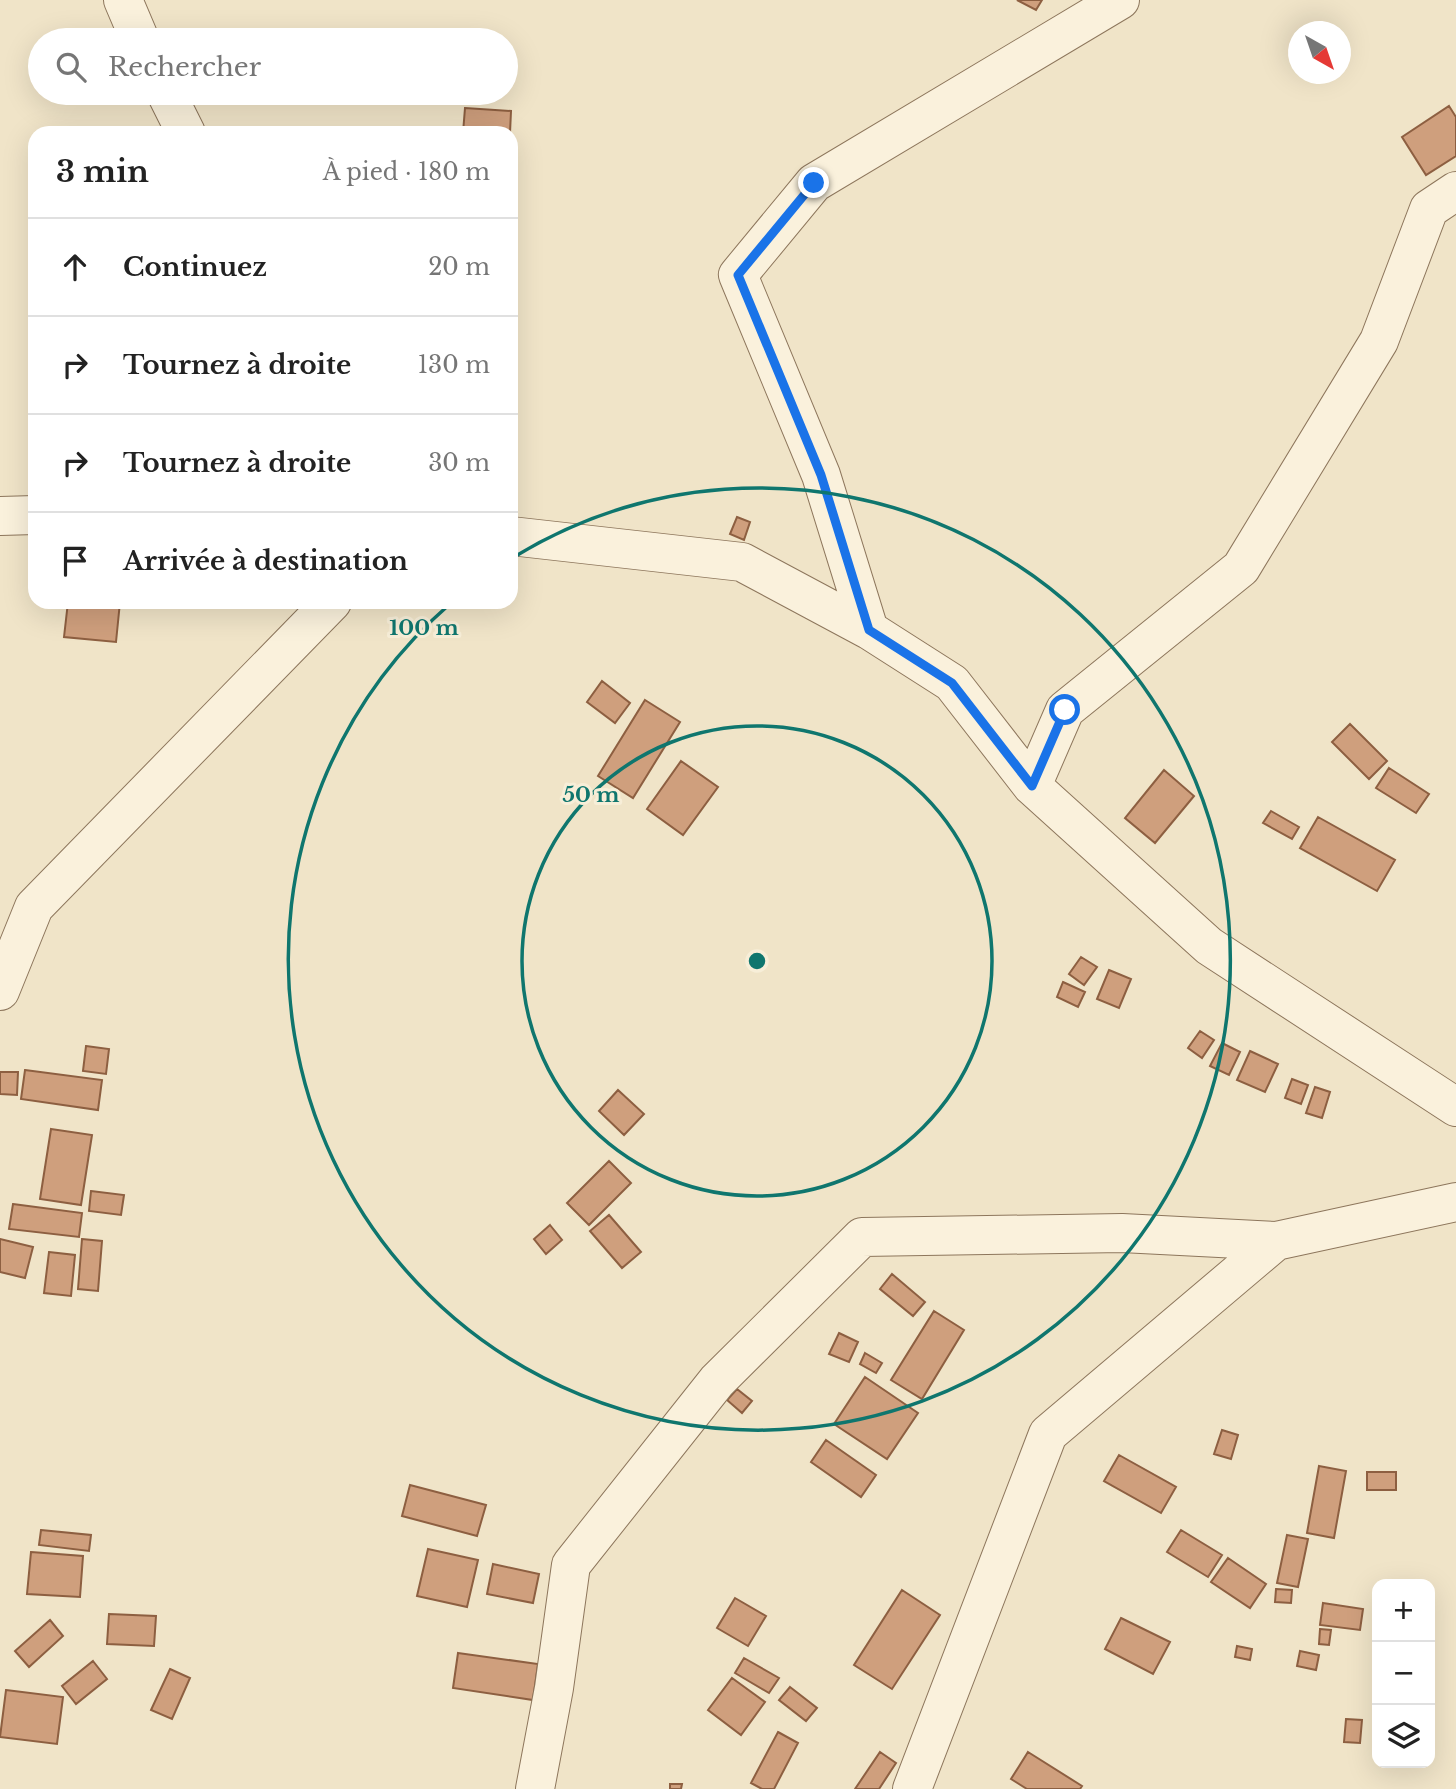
<!DOCTYPE html>
<html lang="fr">
<head>
<meta charset="utf-8">
<style>
  :root { --surface:#fff; --page:#f6f6f6; --text:#222; --muted:#767676; --line:#e0e0e0 }
  body { margin:0; font-family:"Libre Baskerville",serif; background:var(--page); color:var(--text) }
  .controls { position:absolute; right:21px; bottom:21px; display:grid; overflow:hidden; border-radius:14px; box-shadow:0 7px 28px #0002 }
  .controls button { width:63px; height:63px; display:grid; place-items:center; padding:0; border:0; border-bottom:2px solid var(--line); background:var(--surface); color:var(--text); font:35px sans-serif }
  .compass { position:absolute; left:1288px; top:21px; width:63px; height:63px; border-radius:50%; background:var(--surface); box-shadow:0 7px 28px #0002; rotate:140deg }
  .stop { position:absolute; width:21px; height:21px; margin:-16px; border:5px solid #1a73e8; border-radius:50%; background:#fff }
  .stop.end { background:#1a73e8; border-color:#fff; box-shadow:0 2px 7px #0008 }
  .list { margin:0; padding:0; list-style:none }
  h2 { display:flex; justify-content:space-between; align-items:center; height:91px; margin:0; padding:0 28px; font-size:30px }
  h2 small { font-size:23px; font-weight:400; color:var(--muted) }
  .list li { display:grid; grid-template-columns:46px 1fr auto; gap:21px; align-items:center; box-sizing:border-box; height:98px; padding:0 28px; border-top:2px solid var(--line) }
  .list b { display:block; font-size:26px; white-space:nowrap }
  .list em { font-size:23px; font-style:normal; color:var(--muted) }
  .icon { flex:none; width:38px; height:38px; fill:none; stroke:currentColor; stroke-width:2; stroke-linecap:round; stroke-linejoin:round }
  .map { position:relative; flex:none; width:1456px; height:1789px; overflow:hidden }
  .search { position:absolute; background:var(--surface); box-shadow:0 7px 28px #0002; left:28px; top:28px; width:490px; height:77px; display:flex; align-items:center; gap:18px; box-sizing:border-box; padding:0 24px; border-radius:38px; color:var(--muted); font-size:26px }
  .panel { position:absolute; background:var(--surface); box-shadow:0 7px 28px #0002; left:28px; top:126px; width:490px; height:483px; border-radius:21px }
  .map>svg:first-child { display:block }
</style>
</head>
<body>
<div class="map">
<svg width="1456" height="1789" viewBox="0 0 1456 1789">
  <rect width="100%" height="100%" fill="#f0e4c8"/>
  <!-- building -->
  <path fill="#cf9f7d" stroke="#8d5f41" stroke-width="2" d="M1017,0H1042L1036,10Z
    M1449,106L1456,117V156L1426,175L1402,137Z
    M465,108L511,111L510,133H463Z
    M737,517L750,522L744,540L730,534Z
    M68,602H120L116,642L64,637Z
    M602,681L630,703L615,723L587,702Z
    M645,700L680,722L633,798L598,776Z
    M1350,724L1387,761L1369,779L1332,742Z
    M681,761L718,787L683,835L647,809Z
    M1389,768L1429,794L1416,813L1376,788Z
    M1164,770L1194,796L1155,843L1125,818Z
    M1271,811L1299,827L1292,839L1263,823Z
    M1318,817L1395,860L1377,891L1300,848Z
    M1081,957L1097,967L1084,985L1069,974Z
    M1109,970L1131,979L1119,1008L1097,999Z
    M1063,982L1085,992L1078,1007L1057,997Z
    M1200,1031L1214,1040L1202,1058L1188,1048Z
    M1222,1043L1240,1052L1229,1075L1210,1066Z
    M86,1046L109,1049L106,1074L83,1071Z
    M1250,1051L1278,1064L1265,1092L1237,1080Z
    M25,1070L102,1080L98,1110L21,1099Z
    M0,1072H18L17,1095L0,1094Z
    M1292,1079L1308,1085L1301,1104L1285,1098Z
    M1315,1087L1330,1092L1322,1118L1306,1113Z
    M618,1090L644,1114L624,1135L599,1111Z
    M51,1129L92,1135L81,1205L40,1199Z
    M609,1161L631,1183L589,1225L567,1203Z
    M91,1191L124,1195L121,1215L89,1211Z
    M13,1204L82,1213L79,1237L9,1229Z
    M609,1215L641,1252L622,1268L590,1231Z
    M550,1225L562,1240L546,1254L534,1239Z
    M0,1239L33,1247L25,1278L0,1272Z
    M82,1239L102,1241L98,1291L78,1289Z
    M49,1252L75,1255L71,1296L44,1293Z
    M892,1274L925,1302L913,1316L880,1289Z
    M934,1311L964,1330L922,1399L891,1380Z
    M839,1333L858,1342L849,1362L829,1354Z
    M865,1353L882,1363L876,1373L860,1364Z
    M865,1377L918,1413L887,1459L834,1424Z
    M737,1389L752,1401L742,1413L727,1400Z
    M1222,1430L1238,1435L1231,1459L1214,1454Z
    M826,1440L876,1475L861,1497L811,1462Z
    M1119,1455L1176,1487L1161,1513L1104,1481Z
    M1319,1466L1346,1471L1334,1538L1307,1533Z
    M1367,1472H1396V1490H1367Z
    M410,1485L486,1505L477,1536L402,1516Z
    M41,1530L91,1535L89,1551L39,1545Z
    M1181,1530L1222,1555L1208,1577L1167,1552Z
    M1287,1535L1308,1539L1298,1587L1277,1583Z
    M428,1549L478,1560L467,1607L417,1596Z
    M31,1552L83,1556L80,1597L27,1594Z
    M1228,1558L1266,1584L1250,1608L1211,1582Z
    M493,1564L539,1574L533,1603L487,1594Z
    M1276,1589L1292,1590L1291,1603L1275,1602Z
    M902,1590L940,1615L892,1689L854,1665Z
    M735,1598L766,1616L748,1646L717,1628Z
    M1323,1603L1363,1609L1360,1630L1320,1625Z
    M109,1614L156,1616L154,1646L107,1644Z
    M1121,1618L1170,1642L1153,1674L1105,1649Z
    M50,1620L63,1636L29,1667L15,1651Z
    M1320,1629L1331,1630L1329,1645L1319,1644Z
    M1237,1646L1252,1649L1250,1660L1235,1657Z
    M1300,1651L1319,1655L1316,1670L1297,1666Z
    M458,1653L538,1664L533,1700L453,1688Z
    M744,1658L779,1678L769,1693L735,1673Z
    M93,1661L107,1679L76,1704L62,1686Z
    M170,1669L190,1678L172,1719L151,1710Z
    M732,1678L765,1702L741,1735L708,1710Z
    M790,1687L817,1708L806,1721L779,1700Z
    M6,1690L63,1697L57,1744L0,1737Z
    M1346,1719L1362,1720L1360,1743L1344,1742Z
    M778,1732L798,1743L774,1789H762L751,1783Z
    M880,1752L896,1763L879,1789H855Z
    M1028,1752L1082,1786L1080,1789H1027L1011,1779Z
    M670,1784H682L681,1789H670Z"/>
  <g fill="none" stroke-linecap="round" stroke-linejoin="round">
    <!-- minor casing -->
    <g stroke="#8d765c" stroke-width="40">
      <path id="minor" d="M123,0L140,40
        M166,93L186,133
        M0,516L35,515
        M511,536L742,562L869,630L952,683L1032,786L1209,946L1456,1107
        M869,630L821,475L738,275L814,183L1120,0
        M1032,786L1065,710L1241,568L1379,341L1429,209L1456,191
        M0,991L34,907L332,602
        M535,1789L554,1688L571,1565L717,1381L862,1237L1122,1233L1276,1241
        M912,1789L1048,1434L1276,1241L1456,1202"/>
    </g>
    <!-- minor -->
    <use href="#minor" stroke="#faf1dc" stroke-width="38"/>
  </g>
  <g fill="none" stroke-linecap="round" stroke-linejoin="round">
    <!-- route -->
    <path stroke="#1a73e8" stroke-width="9" d="M814,183L738,275L821,475L869,630L952,683L1032,786L1065,710"/>
  </g>
  <!-- distance rings -->
  <g fill="none" stroke="#0f766e" stroke-width="3.5">
    <circle cx="757" cy="961" r="235"/>
    <path d="M514 557A471 471 0 1 1 451 603"/>
  </g>
  <circle cx="757" cy="961" r="10" fill="#0f766e" stroke="#f7eed8" stroke-width="3.5"/>
  <g font-size="21" text-anchor="middle" font-weight="bold" fill="#0f766e" stroke="#f7eed8" stroke-width="6" stroke-linejoin="round" paint-order="stroke">
    <text x="424" y="635">100 m</text>
    <text x="591" y="802">50 m</text>
  </g>
</svg>
<div class="controls">
<button>+</button>
<button>−</button>
<button><svg class="icon" aria-label="layers" viewBox="0 0 24 24"><path d="M12 4l9 5-9 5-9-5zM3 14l9 5 9-5"/></svg></button>
</div>
<svg class="compass" viewBox="-18 -18 36 36"><path d="M0-13l5 13h-10z" fill="#e53935"/><path d="M0 13l5-13h-10z" fill="#767676"/></svg>
<div class="stop" style="left:1065px;top:710px"></div>
<div class="stop end" style="left:814px;top:183px"></div>
<div class="search"><svg class="icon" aria-label="search" viewBox="0 0 24 24"><circle cx="10" cy="10" r="6"/><path d="M15 15l6 6"/></svg>Rechercher</div>
<section class="panel">
<h2>3 min<small>À pied · 180 m</small></h2>
<ul class="list">
<li><svg class="icon" aria-label="ahead" viewBox="0 0 24 24"><path d="M12 20V5M6 11l6-6 6 6"/></svg><div><b>Continuez</b></div><em>20 m</em></li>
<li><svg class="icon" aria-label="right" viewBox="0 0 24 24"><path d="M7 20v-9h11M14 6l5 5-5 5"/></svg><div><b>Tournez à droite</b></div><em>130 m</em></li>
<li><svg class="icon" aria-label="right" viewBox="0 0 24 24"><path d="M7 20v-9h11M14 6l5 5-5 5"/></svg><div><b>Tournez à droite</b></div><em>30 m</em></li>
<li><svg class="icon" aria-label="arrive" viewBox="0 0 24 24"><path d="M6 21V4h12l-3 4 3 4H6"/></svg><div><b>Arrivée à destination</b></div></li>
</ul>
</section>
</div>
</body>
</html>
